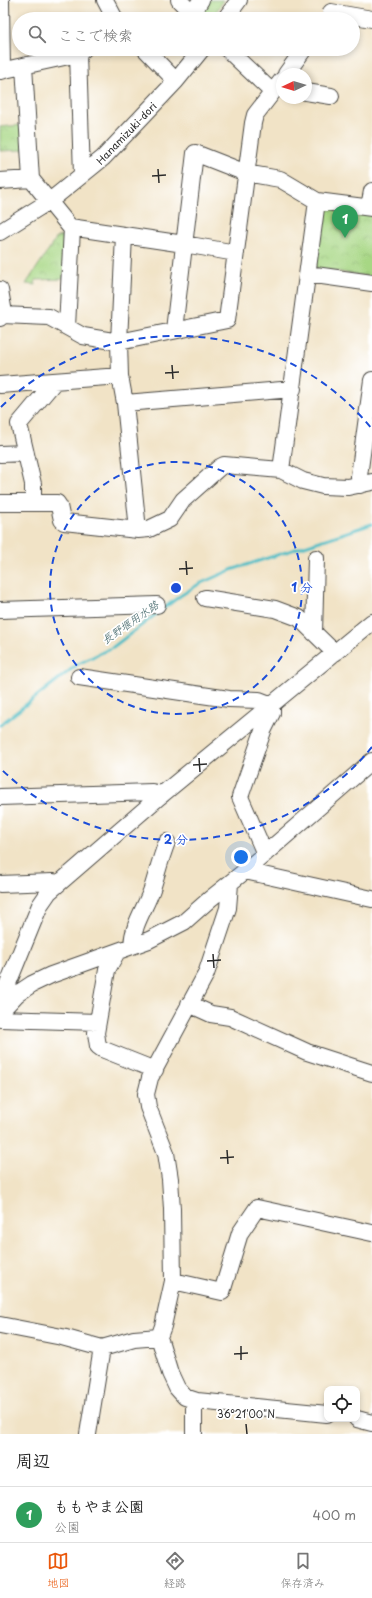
<!DOCTYPE html>
<html lang="ja">
<head>
<meta charset="utf-8">
<style>
  :root { --surface:#fff; --page:#f2f2f2; --text:#222; --muted:#767676; --line:#e0e0e0; --accent:#ea580c }
  body { margin:0; font-family:"Playpen Sans","Klee One",sans-serif; background:var(--page); color:var(--text) }
  .controls { position:absolute; right:12px; bottom:12px; display:grid; overflow:hidden; border-radius:8px; box-shadow:0 2px 6px #0003 }
  .controls button { width:36px; height:36px; display:grid; place-items:center; padding:0; border:0; border-bottom:1px solid var(--line); background:var(--surface); color:var(--text); font:20px sans-serif }
  .compass { position:absolute; left:276px; top:68px; width:36px; height:36px; border-radius:50%; background:var(--surface); box-shadow:0 2px 6px #0003; rotate:266deg }
  .you { position:absolute; left:241px; top:857px; width:14px; height:14px; margin:-10px; border:3px solid #fff; border-radius:50%; background:#1a73e8; box-shadow:0 0 0 6px #1a73e833 }
  .badge { display:grid; place-items:center; width:26px; height:26px; border-radius:50%; background:var(--accent); color:#fff; font-size:13px; font-weight:700 }
  .pin { position:absolute; translate:-50% -33px; filter:drop-shadow(0 1px 2px #0008) }
  .pin::after { content:''; position:absolute; top:21px; width:14px; height:12px; background:inherit; clip-path:polygon(0 0,100% 0,50% 100%) }
  .list { margin:0; padding:0; list-style:none }
  h2 { display:flex; justify-content:space-between; align-items:center; height:52px; margin:0; padding:0 16px; font-size:17px }
  h2 small { font-size:13px; font-weight:400; color:var(--muted) }
  .list li { display:grid; grid-template-columns:26px 1fr auto; gap:12px; align-items:center; box-sizing:border-box; height:56px; padding:0 16px; border-top:1px solid var(--line) }
  .list b { display:block; font-size:15px; white-space:nowrap }
  .list p { margin:0; font-size:13px; white-space:nowrap; color:var(--muted) }
  .list em { font-size:13px; font-style:normal; color:var(--muted) }
  .icon { flex:none; width:22px; height:22px; fill:none; stroke:currentColor; stroke-width:2; stroke-linecap:round; stroke-linejoin:round }
  .map { position:relative; flex:none; width:372px; height:1434px; overflow:hidden }
  .search { position:absolute; background:var(--surface); box-shadow:0 2px 6px #0003; left:12px; right:12px; top:12px; height:44px; display:flex; align-items:center; gap:10px; box-sizing:border-box; padding:0 14px; border-radius:22px; color:var(--muted); font-size:15px }
  .sheet { height:108px; background:var(--surface) }
  nav { display:flex; justify-content:space-around; align-items:center; box-sizing:border-box; height:56px; border-top:1px solid var(--line); background:var(--surface); font-size:11px; color:var(--muted) }
  nav a { display:grid; justify-items:center; gap:2px }
  nav .on { color:var(--accent) }
  .map>svg:first-child { display:block }
</style>
</head>
<body>
<div class="map">
<svg width="372" height="1434" viewBox="0 0 372 1434">
  <defs>
    <pattern id="park-crowns" width="20" height="18" patternUnits="userSpaceOnUse"><rect width="20" height="18" fill="#a7d784"/><path d="M2 6a3 3 0 1 1 6 0M12 15a3 3 0 1 1 6 0" fill="none" stroke="#90b972"/></pattern>
  </defs>
  <rect width="100%" height="100%" fill="#fff"/>
  <filter id="ink" filterUnits="userSpaceOnUse"><feTurbulence type="fractalNoise" baseFrequency=".025" numOctaves="2"/><feDisplacementMap in="SourceGraphic" scale="8" xChannelSelector="R" yChannelSelector="G"/><feConvolveMatrix kernelMatrix="1 2 1 2 8 2 1 2 1" color-interpolation-filters="sRGB"/></filter>
  <filter id="wash" filterUnits="userSpaceOnUse"><feTurbulence type="fractalNoise" baseFrequency=".012" numOctaves="4" result="noise"/><feDisplacementMap in="SourceGraphic" scale="16" xChannelSelector="R" yChannelSelector="G"/><feGaussianBlur stdDeviation="0.9" result="paint"/><feColorMatrix in="noise" values="0 0 0 0 0 0 0 0 0 0 0 0 0 0 0 0 0 1.4 0 .05"/><feComposite in="paint" operator="in"/></filter>
  <g filter="url(#wash)">
    <rect width="100%" height="100%" fill="#f1e3c6"/>
    <!-- park -->
    <path fill="url(#park-crowns)" stroke="#698158" d="M207,0H224L211,19H203L198,13Z
      M22,125L24,150L0,151V127Z
      M326,207L372,214V277L315,268L320,211Z
      M65,236L64,279L35,280L36,285L26,284L57,237Z"/>
    <g fill="none" stroke-linecap="round" stroke-linejoin="round">
      <!-- stream -->
      <path stroke="#50bec6" stroke-width="3" d="M0,725L78,664L113,647L180,596L199,584L231,570L372,524"/>
    </g>
  </g>
  <g filter="url(#ink)">
    <g fill="none" stroke-linecap="round" stroke-linejoin="round">
      <!-- minor casing -->
      <g stroke="#494742" stroke-width="18">
        <path id="minor" d="M1,0L2,71
          M105,0L115,19
          M179,0L197,19
          M331,12L372,19
          M192,14L201,0
          M225,19L239,0
          M145,49L176,81
          M227,49L267,87L273,91
          M78,54L82,175
          M24,66L31,179L70,227L184,244L236,253
          M0,71L78,54L84,49
          M286,74L304,49
          M306,92L331,96
          M0,181L31,179
          M369,207L372,191
          M0,232L51,200L103,158L176,81L202,49
          M124,235L119,342L120,376L125,403L138,530
          M308,274L372,283
          M0,290L4,313L0,318
          M2,315L49,317L83,336L119,342L227,320L253,123L255,115L282,80
          M67,327L72,228
          M174,330L195,153L246,173L280,179L317,201L372,208
          M0,385L120,376
          M125,403L293,389
          M0,454L26,453
          M281,470L317,201
          M360,485L359,476L372,380
          M0,503H57L59,506L62,520L64,522L138,530L149,529L170,519L183,500L220,467L224,465L281,470L303,481L323,486L348,487L372,482
          M33,503V484L19,424L55,381
          M205,598L275,609L299,618L335,653
          M0,610L157,605
          M314,633L316,558
          M79,677L229,699L259,700L272,705V713L263,731L240,797L265,854
          M0,797L152,792L163,794
          M245,871L372,899
          M0,884L52,882L59,883
          M230,884L228,908L206,974L150,1078L146,1094L148,1107L166,1153L170,1179L172,1209L173,1281L163,1326L159,1337L170,1373L177,1388L185,1397L197,1401L327,1414
          M132,945C133,924 145,909 152,889C157,873 161,857 167,842
          M117,952L107,970L96,1033L98,1046L102,1049L155,1070
          M189,1004L211,1014L230,1017L307,1052L372,1073
          M4,1007L0,1003L40,905L49,892L159,797L372,622
          M1,1011L17,994L32,984L51,975L149,940L184,922L210,899L245,871L372,761
          M0,1019L98,1022
          M173,1281L222,1292L240,1233L257,1208L372,1233
          M0,1325L62,1337L102,1348L134,1339L159,1337
          M194,1400V1434
          M357,1419L372,1423
          M88,1434L102,1348"/>
      </g>
      <!-- minor -->
      <use href="#minor" stroke="#fff" stroke-width="16"/>
    </g>
  </g>
  <!-- ticks -->
  <path fill="none" stroke="#2b2b2b" stroke-width="1.5" d="M158,169L159,183M152,176L166,175M172,365L173,379M165,373L179,372M186,561L187,575M179,569L193,568M199,758L200,772M193,765L207,764M213,954L214,968M207,961L221,960M227,1150L228,1164M220,1158L234,1157M241,1346V1360M234,1354L248,1353M246,1424L247,1434"/>
  <!-- distance rings -->
  <g fill="none" stroke="#1d4ed8" stroke-width="2" stroke-dasharray="7 5">
    <circle cx="176" cy="588" r="126"/>
    <path d="M372 747A252 252 0 0 1 1 769M1 407A252 252 0 0 1 372 429"/>
  </g>
  <g text-anchor="middle" dominant-baseline="central" stroke-width="3.5" stroke-linejoin="round" paint-order="stroke">
    <!-- street labels -->
    <g font-size="10" fill="#2b2b2b" stroke="#fff">
      <text transform="translate(126 133) rotate(-46)">Hanamizuki-dori</text>
    </g>
    <!-- water labels -->
    <g font-size="11" font-style="italic" fill="#385e61" stroke="#fff">
      <text transform="translate(130 622) rotate(-35)">長野堰用水路</text>
    </g>
  </g>
  <g font-size="10" text-anchor="middle" fill="#2b2b2b" stroke="#fff" stroke-width="3.5" stroke-linejoin="round" paint-order="stroke">
    <text x="246" y="1418">36°21'00"N</text>
  </g>
  <circle cx="176" cy="588" r="6" fill="#1d4ed8" stroke="#fff" stroke-width="2"/>
  <g font-size="12" text-anchor="middle" font-weight="bold" fill="#1d4ed8" stroke="#fff" stroke-width="3.5" stroke-linejoin="round" paint-order="stroke">
    <text x="302" y="592">1 分</text>
    <text x="176" y="844">2 分</text>
  </g>
</svg>
<div class="controls">
<button><svg class="icon" aria-label="locate" viewBox="0 0 24 24"><circle cx="12" cy="12" r="6"/><path d="M12 2v4M12 18v4M2 12h4M18 12h4"/></svg></button>
</div>
<svg class="compass" viewBox="-18 -18 36 36"><path d="M0-13l5 13h-10z" fill="#e53935"/><path d="M0 13l5-13h-10z" fill="#767676"/></svg>
<div class="you"></div>
<div class="pin badge" style="left:345px;top:238px;background:#2e9e5b">1</div>
<div class="search"><svg class="icon" aria-label="search" viewBox="0 0 24 24"><circle cx="10" cy="10" r="6"/><path d="M15 15l6 6"/></svg>ここで検索</div>
</div>
<section class="sheet">
<h2>周辺<small></small></h2>
<ul class="list">
<li><span class="badge" style="background:#2e9e5b">1</span><div><b>ももやま公園</b><p>公園</p></div><em>400 m</em></li>
</ul>
</section>
<nav>
<a class="on"><svg class="icon" aria-label="map" viewBox="0 0 24 24"><path d="M3 6l6-2 6 2 6-2v14l-6 2-6-2-6 2zM9 4v14M15 6v14"/></svg>地図</a>
<a><svg class="icon" aria-label="directions" viewBox="0 0 24 24"><path d="M12 3l9 9-9 9-9-9zM9 14v-3h6M13 9l2 2-2 2"/></svg>経路</a>
<a><svg class="icon" aria-label="saved" viewBox="0 0 24 24"><path d="M7 4h10v16l-5-4-5 4z"/></svg>保存済み</a>
</nav>
</body>
</html>
